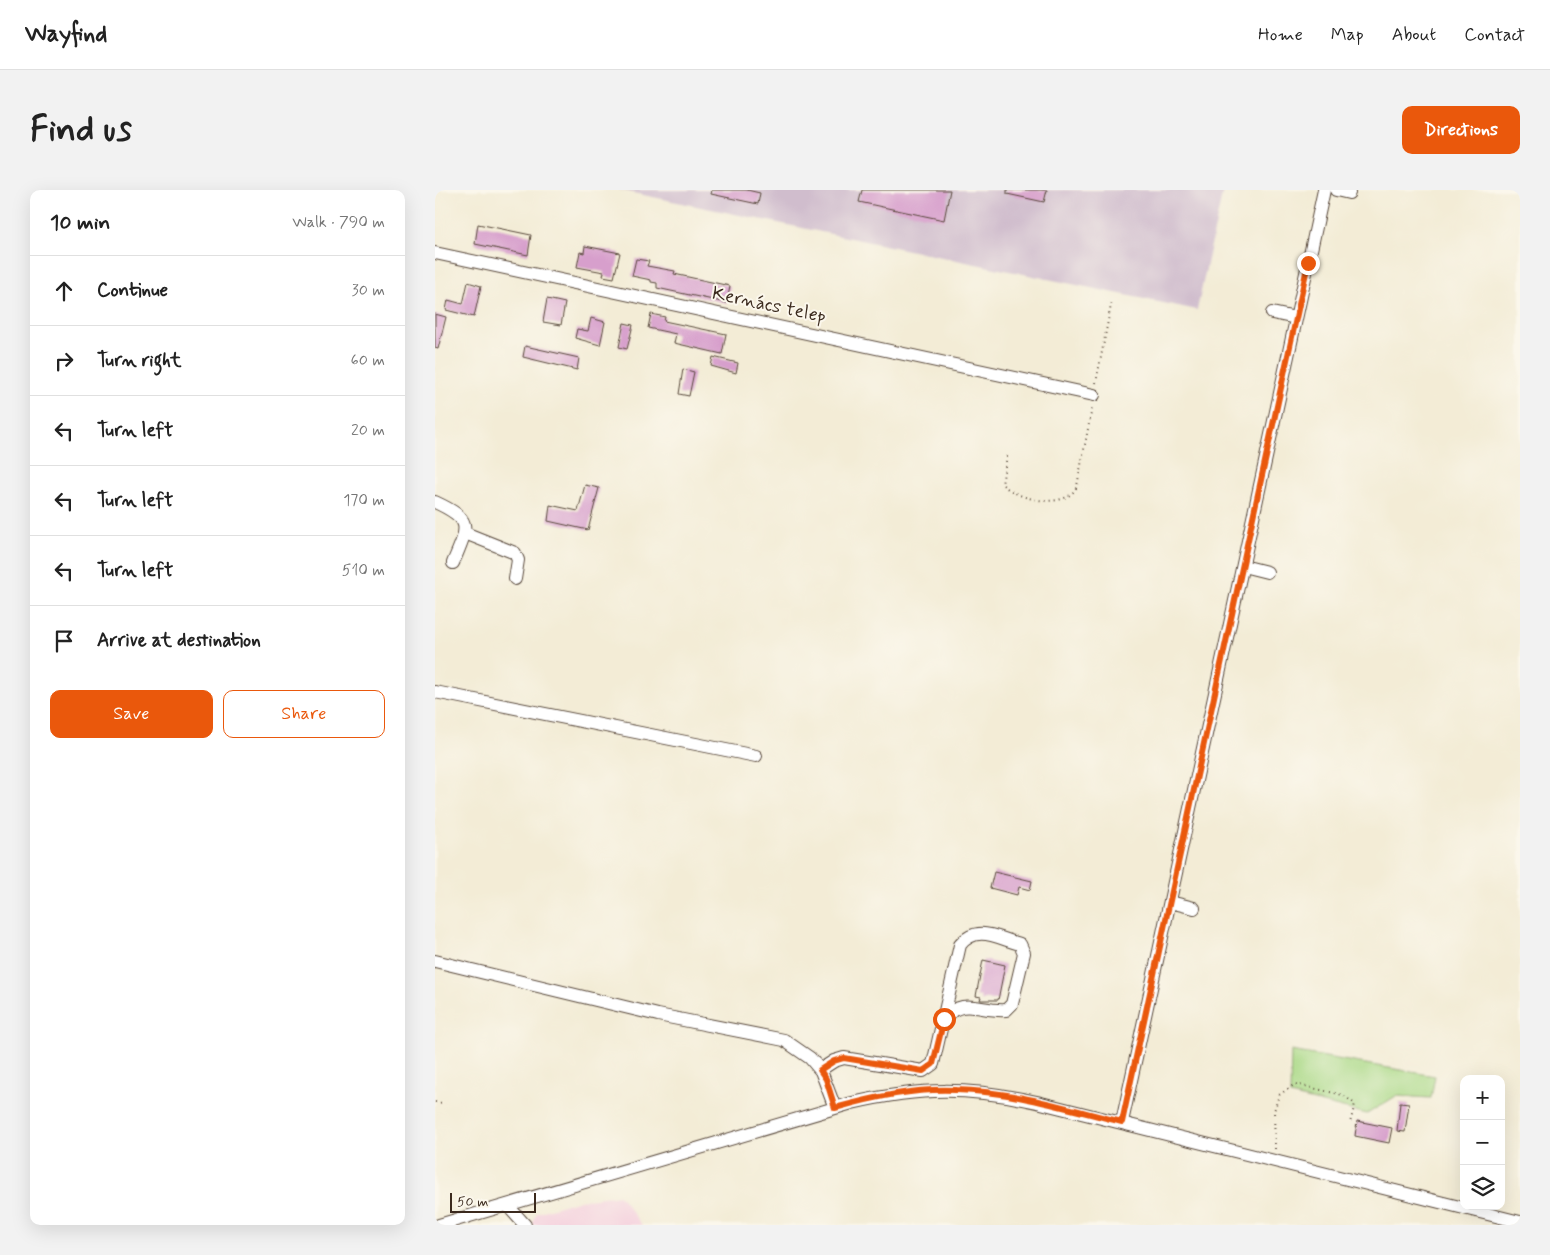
<!DOCTYPE html>
<html lang="en">
<head>
<meta charset="utf-8">
<style>
  :root { --surface:#fff; --page:#f2f2f2; --text:#222; --muted:#767676; --line:#e0e0e0; --accent:#ea580c }
  body { margin:0; font-family:Mynerve,sans-serif; background:var(--page); color:var(--text) }
  .controls { position:absolute; right:15px; bottom:15px; display:grid; overflow:hidden; border-radius:10px; box-shadow:0 5px 20px #0002 }
  .controls button { width:45px; height:45px; display:grid; place-items:center; padding:0; border:0; border-bottom:1px solid var(--line); background:var(--surface); color:var(--text); font:25px sans-serif }
  .scale { position:absolute; left:15px; bottom:12px; width:86px; box-sizing:border-box; padding-left:5px; border:2px solid #3b2a1e; border-top:0; font-size:14px; line-height:18px; white-space:nowrap; color:#3b2a1e; -webkit-text-stroke:4px #fbf7ec; paint-order:stroke }
  .stop { position:absolute; width:15px; height:15px; margin:-11px; border:4px solid #ea580c; border-radius:50%; background:#fff }
  .stop.end { background:#ea580c; border-color:#fff; box-shadow:0 1px 5px #0008 }
  .list { margin:0; padding:0; list-style:none }
  h2 { display:flex; justify-content:space-between; align-items:center; height:65px; margin:0; padding:0 20px; font-size:21px }
  h2 small { font-size:16px; font-weight:400; color:var(--muted) }
  .list li { display:grid; grid-template-columns:32px 1fr auto; gap:15px; align-items:center; box-sizing:border-box; height:70px; padding:0 20px; border-top:1px solid var(--line) }
  .list b { display:block; font-size:19px; white-space:nowrap }
  .list em { font-size:16px; font-style:normal; color:var(--muted) }
  .actions { display:flex; gap:10px; padding:15px 20px }
  .actions a { flex:1; padding:11px 0; border:1px solid var(--accent); border-radius:10px; text-align:center; font-size:18px; color:var(--accent) }
  .actions .main { background:var(--accent); color:#fff }
  .icon { flex:none; width:28px; height:28px; fill:none; stroke:currentColor; stroke-width:2; stroke-linecap:round; stroke-linejoin:round }
  .map { position:relative; flex:none; width:1085px; height:1035px; overflow:hidden; border-radius:10px }
  header { display:flex; align-items:center; gap:30px; box-sizing:border-box; height:70px; padding:0 25px; background:var(--surface); border-bottom:1px solid var(--line) }
  header strong { font-size:24px }
  nav { display:flex; gap:28px; margin-inline-start:auto; font-size:18px }
  .intro { display:flex; align-items:center; justify-content:space-between; box-sizing:border-box; height:120px; padding:0 30px }
  h1 { margin:0; font-size:35px }
  .button { padding:12px 22px; border-radius:10px; background:var(--accent); color:#fff; font-size:18px; font-weight:700 }
  main { display:flex; gap:30px; padding:0 30px }
  aside { flex:1; background:var(--surface); border-radius:10px; box-shadow:0 5px 20px #0002 }
  .map>svg:first-child { display:block }
</style>
</head>
<body>
<header>
<strong>Wayfind</strong>
<nav><a>Home</a><a>Map</a><a>About</a><a>Contact</a></nav>
</header>
<div class="intro"><h1>Find us</h1><a class="button">Directions</a></div>
<main>
<aside>
<h2>10 min<small>Walk · 790 m</small></h2>
<ul class="list">
<li><svg class="icon" aria-label="ahead" viewBox="0 0 24 24"><path d="M12 20V5M6 11l6-6 6 6"/></svg><div><b>Continue</b></div><em>30 m</em></li>
<li><svg class="icon" aria-label="right" viewBox="0 0 24 24"><path d="M7 20v-9h11M14 6l5 5-5 5"/></svg><div><b>Turn right</b></div><em>60 m</em></li>
<li><svg class="icon" aria-label="left" viewBox="0 0 24 24"><path d="M17 20v-9H6M10 6l-5 5 5 5"/></svg><div><b>Turn left</b></div><em>20 m</em></li>
<li><svg class="icon" aria-label="left" viewBox="0 0 24 24"><path d="M17 20v-9H6M10 6l-5 5 5 5"/></svg><div><b>Turn left</b></div><em>170 m</em></li>
<li><svg class="icon" aria-label="left" viewBox="0 0 24 24"><path d="M17 20v-9H6M10 6l-5 5 5 5"/></svg><div><b>Turn left</b></div><em>510 m</em></li>
<li><svg class="icon" aria-label="arrive" viewBox="0 0 24 24"><path d="M6 21V4h12l-3 4 3 4H6"/></svg><div><b>Arrive at destination</b></div></li>
</ul>
<div class="actions"><a class="main">Save</a><a>Share</a></div>
</aside>
<div class="map">
<svg width="1085" height="1035" viewBox="0 0 1085 1035">
  <rect width="100%" height="100%" fill="#fbf7ec"/>
  <filter id="ink" filterUnits="userSpaceOnUse"><feTurbulence type="fractalNoise" baseFrequency=".02" numOctaves="2"/><feDisplacementMap in="SourceGraphic" scale="10" xChannelSelector="R" yChannelSelector="G"/><feConvolveMatrix kernelMatrix="1 2 1 2 8 2 1 2 1" color-interpolation-filters="sRGB"/></filter>
  <filter id="wash" filterUnits="userSpaceOnUse"><feTurbulence type="fractalNoise" baseFrequency=".0096" numOctaves="4" result="noise"/><feDisplacementMap in="SourceGraphic" scale="20" xChannelSelector="R" yChannelSelector="G"/><feGaussianBlur stdDeviation="1.12" result="paint"/><feColorMatrix in="noise" values="0 0 0 0 0 0 0 0 0 0 0 0 0 0 0 0 0 1.4 0 .05"/><feComposite in="paint" operator="in"/></filter>
  <g filter="url(#wash)">
    <rect width="100%" height="100%" fill="#f3ecd6"/>
    <!-- built -->
    <path fill="#f4cfdd" d="M184,1005L207,1035H97L102,1023L145,1010Z"/>
    <!-- industrial -->
    <path fill="#d0bdcd" d="M184,0H788L762,120Z"/>
    <!-- green -->
    <path fill="#aad987" stroke="#728252" d="M856,861L1000,886L996,908L961,906L932,924L855,905Z"/>
    <g id="blocks">
      <!-- building -->
      <path fill="#d79fcc" d="M277,0H312L325,3L323,14L276,4Z
        M427,0H515L509,30L424,12Z
        M572,0H612L609,12L572,4Z
        M43,34L96,45L93,65L40,54Z
        M150,56L185,63L179,88L168,86L169,82L142,77L145,62L149,63Z
        M201,69L214,71L212,76L240,81L239,84L295,96L292,113L222,98V93L216,92V90L197,86Z
        M33,92L46,96L39,127L11,120L13,110L28,114Z
        M112,109L130,113L126,135L108,132Z
        M0,124L11,127L3,159L0,158Z
        M216,124L230,127L229,131L291,144L287,164L239,153L241,144L213,138Z
        M156,128L170,132L165,155L140,148L142,139L153,141Z
        M189,133L198,135L192,159L184,157Z
        M90,156L144,168L142,180L88,167Z
        M278,167L303,173L301,183L276,176Z
        M248,179L259,182L254,206L244,204Z
        M150,295L164,298L153,340L113,331L115,315L143,321Z
        M559,682L597,691L595,700L584,697L582,705L555,698Z
        M548,770L570,775L563,810H545L546,807L541,806Z
        M965,913L974,914L970,942L962,941Z
        M922,931L957,938L954,953L920,946Z"/>
    </g>
  </g>
  <g filter="url(#ink)">
    <use href="#blocks" fill-opacity="0" stroke="#57473a" stroke-width="1"/>
    <g fill="none" stroke-linecap="round" stroke-linejoin="round">
      <!-- minor casing -->
      <g stroke="#57473a" stroke-width="14">
        <path id="minor" d="M901,0L914,3
          M0,63L659,205
          M837,123L861,128
          M0,312C39,330 33,337 18,373
          M30,343L80,363L83,370L80,389
          M808,376L832,382
          M0,502L321,566
          M735,712L759,718
          M0,771L223,825L349,850L375,868L386,881L400,918
          M385,880L399,871L409,868L488,881L498,874L525,755C542,734 562,748 585,754L589,763L577,814L571,820C545,822 528,806 509,829
          M687,932L889,0
          M72,1015L90,1035
          M4,1035L417,913C487,897 533,897 602,912L1085,1032"/>
      </g>
      <!-- path -->
      <path stroke="#57473a" stroke-width="2" stroke-dasharray="1 4" stroke-linecap="butt" d="M661,193L677,110
        M572,266L567,294C582,310 632,321 642,296L657,218
        M0,912L8,913
        M840,959L839,921L844,905L860,894L908,905L920,914L915,933"/>
      <!-- minor -->
      <use href="#minor" stroke="#fff" stroke-width="12"/>
    </g>
  </g>
  <g fill="none" stroke-linecap="round" stroke-linejoin="round" filter="url(#ink)">
    <!-- route -->
    <path stroke="#ea580c" stroke-width="6" d="M509,829L498,874L488,881L409,868L399,871L385,880L391,889L400,918C440,907 480,898 521,900C577,901 633,919 687,932L873,73"/>
  </g>
  <g text-anchor="middle" dominant-baseline="central" stroke-width="4" stroke-linejoin="round" paint-order="stroke">
    <!-- street labels -->
    <g font-size="19" fill="#3b2a1e" stroke="#fbf7ec">
      <text transform="translate(334 115) rotate(12)">Kernács telep</text>
    </g>
  </g>
</svg>
<div class="controls">
<button>+</button>
<button>−</button>
<button><svg class="icon" aria-label="layers" viewBox="0 0 24 24"><path d="M12 4l9 5-9 5-9-5zM3 14l9 5 9-5"/></svg></button>
</div>
<div class="scale">50 m</div>
<div class="stop" style="left:509px;top:829px"></div>
<div class="stop end" style="left:873px;top:73px"></div>
</div>
</main>
</body>
</html>
